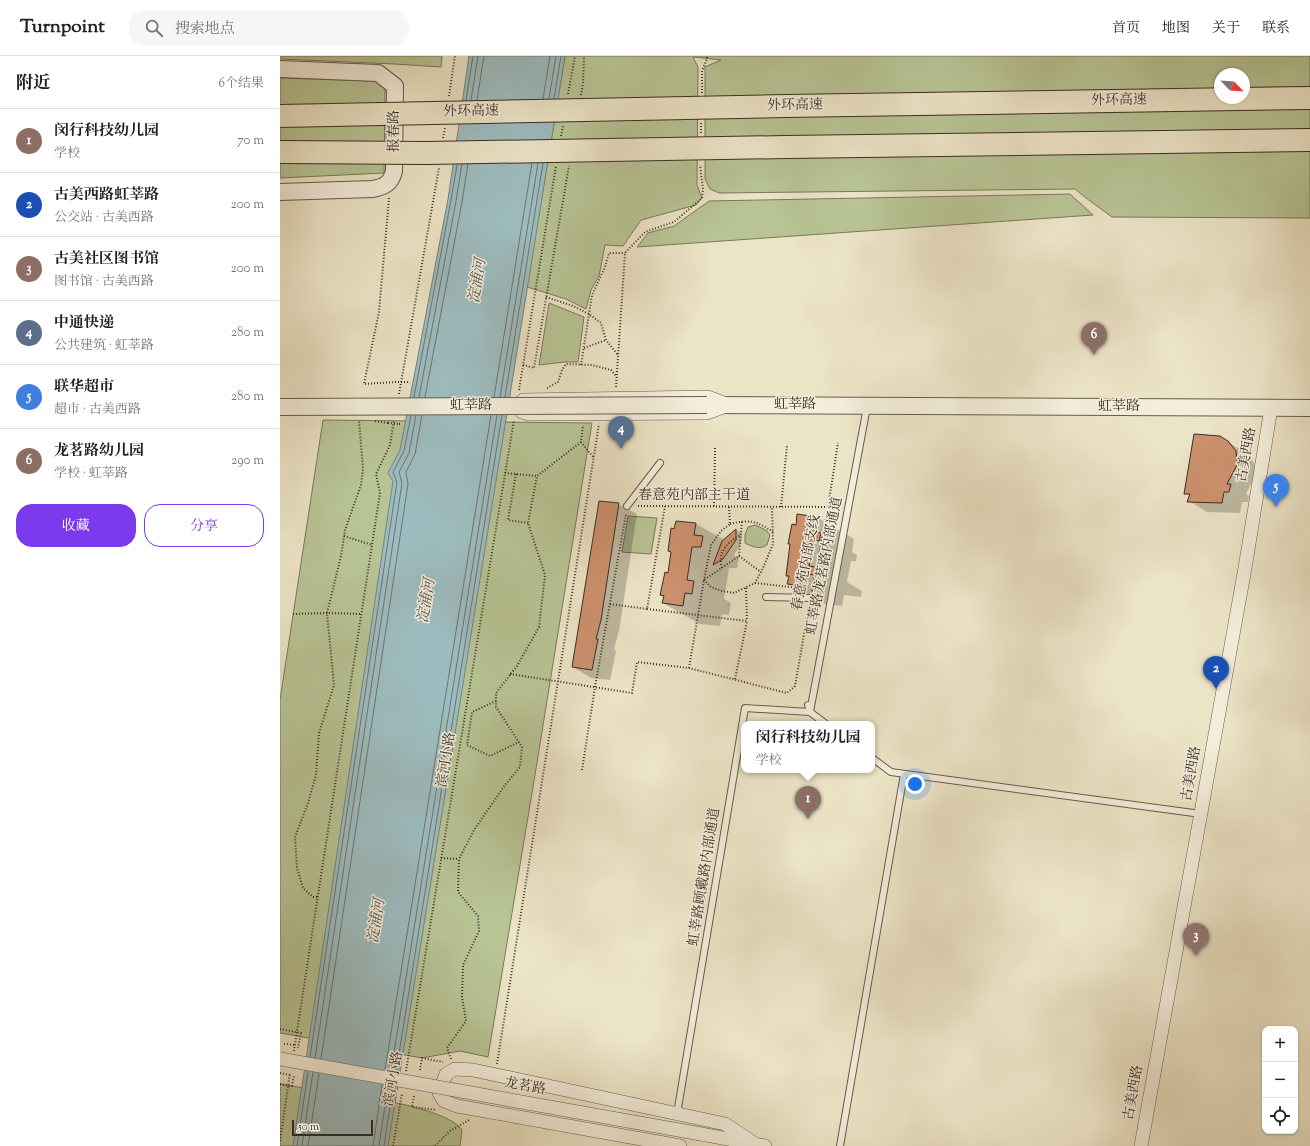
<!DOCTYPE html>
<html lang="zh">
<head>
<meta charset="utf-8">
<style>
  :root { --surface:#fff; --page:#f6f6f6; --text:#202124; --muted:#757577; --line:#e0e0e0; --accent:#7c3aed }
  body { margin:0; font-family:"Sorts Mill Goudy","Noto Serif SC",serif; background:var(--page); color:var(--text) }
  .controls { position:absolute; right:12px; bottom:12px; display:grid; overflow:hidden; border-radius:8px; box-shadow:0 1px 3px #0004 }
  .controls button { width:36px; height:36px; display:grid; place-items:center; padding:0; border:0; border-bottom:1px solid var(--line); background:var(--surface); color:var(--text); font:20px sans-serif }
  .compass { position:absolute; left:934px; top:12px; width:36px; height:36px; border-radius:50%; background:var(--surface); box-shadow:0 1px 3px #0004; rotate:115deg }
  .scale { position:absolute; left:12px; bottom:10px; width:81px; box-sizing:border-box; padding-left:4px; border:2px solid #3a2d27; border-top:0; font-size:11px; line-height:14px; white-space:nowrap; color:#3a2d27; -webkit-text-stroke:3px #f3edda; paint-order:stroke }
  .you { position:absolute; left:635px; top:728px; width:14px; height:14px; margin:-10px; border:3px solid #fff; border-radius:50%; background:#1a73e8; box-shadow:0 0 0 6px #1a73e833 }
  .badge { display:grid; place-items:center; width:26px; height:26px; border-radius:50%; background:var(--accent); color:#fff; font-size:13px; font-weight:700 }
  .pin { position:absolute; translate:-50% -33px; filter:drop-shadow(0 1px 2px #0008) }
  .pin::after { content:''; position:absolute; top:21px; width:14px; height:12px; background:inherit; clip-path:polygon(0 0,100% 0,50% 100%) }
  .popup { position:absolute; left:461px; top:665px; width:134px; height:52px; box-sizing:border-box; display:grid; place-content:center; border-radius:8px; background:var(--surface); filter:drop-shadow(0 1px 3px #0005); font-size:13px; white-space:nowrap; color:var(--muted) }
  .popup b { font-size:15px; color:var(--text) }
  .popup::after { content:''; position:absolute; left:50%; top:100%; margin-left:-8px; border:8px solid transparent; border-top-color:var(--surface) }
  .list { margin:0; padding:0; list-style:none }
  h2 { display:flex; justify-content:space-between; align-items:center; height:52px; margin:0; padding:0 16px; font-size:17px }
  h2 small { font-size:13px; font-weight:400; color:var(--muted) }
  .list li { display:grid; grid-template-columns:26px 1fr auto; gap:12px; align-items:center; box-sizing:border-box; height:64px; padding:0 16px; border-top:1px solid var(--line) }
  .list b { display:block; font-size:15px; white-space:nowrap }
  .list p { margin:0; font-size:13px; white-space:nowrap; color:var(--muted) }
  .list em { font-size:13px; font-style:normal; color:var(--muted) }
  .actions { display:flex; gap:8px; padding:12px 16px }
  .actions a { flex:1; padding:9px 0; border:1px solid var(--accent); border-radius:16px; text-align:center; font-size:14px; color:var(--accent) }
  .actions .main { background:var(--accent); color:#fff }
  .icon { flex:none; width:22px; height:22px; fill:none; stroke:currentColor; stroke-width:2; stroke-linecap:round; stroke-linejoin:round }
  .map { position:relative; flex:none; width:1030px; height:1090px; overflow:hidden }
  header { display:flex; align-items:center; gap:24px; box-sizing:border-box; height:56px; padding:0 20px; background:var(--surface); border-bottom:1px solid var(--line) }
  header strong { font-size:19px }
  nav { display:flex; gap:22px; margin-inline-start:auto; font-size:14px }
  .search { width:280px; height:36px; background:var(--page); display:flex; align-items:center; gap:10px; box-sizing:border-box; padding:0 14px; border-radius:16px; color:var(--muted); font-size:15px }
  main { display:flex }
  aside { flex:1; background:var(--surface) }
  .map>svg:first-child { display:block }
</style>
</head>
<body>
<header>
<strong>Turnpoint</strong>
<div class="search"><svg class="icon" aria-label="search" viewBox="0 0 24 24"><circle cx="10" cy="10" r="6"/><path d="M15 15l6 6"/></svg>搜索地点</div>
<nav><a>首页</a><a>地图</a><a>关于</a><a>联系</a></nav>
</header>
<main>
<aside>
<h2>附近<small>6个结果</small></h2>
<ul class="list">
<li><span class="badge" style="background:#8d6e63">1</span><div><b>闵行科技幼儿园</b><p>学校</p></div><em>70 m</em></li>
<li><span class="badge" style="background:#1a4fb4">2</span><div><b>古美西路虹莘路</b><p>公交站 · 古美西路</p></div><em>200 m</em></li>
<li><span class="badge" style="background:#8d6e63">3</span><div><b>古美社区图书馆</b><p>图书馆 · 古美西路</p></div><em>200 m</em></li>
<li><span class="badge" style="background:#5c6f8a">4</span><div><b>中通快递</b><p>公共建筑 · 虹莘路</p></div><em>280 m</em></li>
<li><span class="badge" style="background:#3f7fe0">5</span><div><b>联华超市</b><p>超市 · 古美西路</p></div><em>280 m</em></li>
<li><span class="badge" style="background:#8d6e63">6</span><div><b>龙茗路幼儿园</b><p>学校 · 虹莘路</p></div><em>290 m</em></li>
</ul>
<div class="actions"><a class="main">收藏</a><a>分享</a></div>
</aside>
<div class="map">
<svg width="1030" height="1090" viewBox="0 0 1030 1090">
  <rect width="100%" height="100%" fill="#ece4c6"/>
  <filter id="stains"><feTurbulence type="fractalNoise" baseFrequency=".005" numOctaves="4"/><feColorMatrix values="0 0 0 0 .2 0 0 0 0 .09 0 0 0 0 .02 0 0 0 .5 -.17"/></filter>
  <radialGradient id="worn" r=".72"><stop offset=".6" stop-color="#630" stop-opacity="0"/><stop offset="1" stop-color="#630" stop-opacity=".3"/></radialGradient>
  <!-- green -->
  <path fill="#b8c495" stroke="#79785e" fill-rule="evenodd" d="M0,0H162L161,11L115,8L0,3Z
    M285,0H1030V162L832,161L806,142L795,133L439,137L430,133L425,123V11L441,4L413,1L418,11L417,129L422,142L416,149L361,164L343,190L325,189L319,220L311,234L306,253L286,243L247,231ZM940,18H964V42H940Z
    M0,22L95,25L105,32L104,117L0,122Z
    M790,138L813,159L357,191L368,177L394,170L429,145Z
    M269,247L304,261L298,306H285L259,309Z
    M43,364L312,367L254,725L208,1001L180,995L142,1002L0,977V644Z
    M348,460L377,462L371,498L342,496Z
    M475,469L486,474L490,479L487,489C480,494 473,491 465,487V479L468,471Z
    M0,1028C36,1035 163,1046 182,1074L180,1090H0Z"/>
  <!-- water -->
  <path fill="#9dbcbf" stroke="#758382" d="M189,0H285L108,1090H13L113,425L108,417L120,394L168,143Z"/>
  <!-- shadow -->
  <path fill="#0003" d="M940,381L966,397L974,407L975,420L966,438L969,440L968,446H962L960,457L927,456L909,445L910,440L905,437Z
    M338,448L357,458L339,575L334,593L336,595L330,624L311,622L293,611Z
    M537,461L574,483L572,496L577,499L576,505H571L567,526L582,535L581,541L564,539L562,550L545,548L508,527L510,521L507,519L517,470Z
    M416,468L445,484L456,474L462,477L461,488L454,499L459,502L457,512H449L444,543L451,547L449,559L442,558L440,570L420,568L383,547L384,541L381,539L389,518L395,474Z"/>
  <g fill="none" stroke-linecap="round" stroke-linejoin="round">
    <!-- shore -->
    <path stroke="#6c7473" stroke-width="1" d="M263,43L270,0
      M269,43L276,0
      M274,43L281,0
      M186,44L193,0
      M191,44L198,0
      M197,44L204,0
      M134,341L171,144L177,109
      M139,341L176,145L182,108
      M145,341L182,146L188,108
      M214,341L252,107
      M220,341L258,107
      M225,341L263,107
      M30,1001L117,426L113,416L124,395L131,359
      M35,1002L122,427L119,416L129,397L136,359
      M41,1003L128,428L126,416L135,398L142,359
      M105,1014L211,359
      M111,1015L217,359
      M116,1016L222,359
      M17,1090L28,1016
      M22,1090L33,1016
      M28,1090L39,1018
      M93,1090L102,1029
      M99,1090L108,1030
      M104,1090L113,1031"/>
  </g>
  <!-- building -->
  <path fill="#cc916d" stroke="#3a2d27" d="M914,378L940,380L948,385L956,395L957,409L947,428H951L949,436H944L942,447L907,446L910,438H904Z
    M319,445L339,447L321,564L316,583H318L312,614L292,611Z
    M517,458L538,461L535,476L541,477L539,485L534,484L529,510L545,513L544,520L527,518L525,530L507,528L509,520H506L510,488H508L512,468L516,469Z
    M396,465L416,467L414,479L423,480L421,491H412L407,524L414,525L412,538L405,537L403,550L382,547L384,540L380,539L385,516L388,517L391,496L388,495L391,472L394,473Z
    M456,473V484L443,503L433,509L442,485Z"/>
  <g fill="none" stroke-linecap="round" stroke-linejoin="round">
    <!-- service casing -->
    <g stroke="#665b4f" stroke-width="8">
      <path id="service" d="M347,450L380,407
        M486,541L530,542
        M546,668L530,656L587,351
        M592,702L611,716L921,758
        M397,1058L465,652L530,656L528,649
        M560,1090L624,718"/>
    </g>
    <!-- minor casing -->
    <g stroke="#665b4f" stroke-width="14">
      <path id="minor" d="M428,341L449,349L427,357L249,358L242,356L243,344Z
        M421,1078L485,1090
        M400,1090L177,1050L164,1045L159,1037L166,1018L175,1013L193,1014L445,1068L475,1088
        M861,1090L965,512L991,352"/>
    </g>
    <!-- tertiary casing -->
    <g stroke="#665b4f" stroke-width="18">
      <path id="tertiary" d="M0,13L98,17L115,30L114,115C111,127 105,131 92,133L0,136
        M427,349L1030,352"/>
    </g>
    <!-- motorway casing -->
    <g stroke="#3a2d27" stroke-width="24">
      <path id="motorway" d="M506,50L1030,42
        M506,91L1030,84"/>
    </g>
    <!-- path -->
    <path stroke="#3a2d27" stroke-width="2" stroke-dasharray="1 2" stroke-linecap="butt" d="M422,37V15L427,3V0
      M288,38L295,0
      M301,39L303,27L304,0
      M169,40L175,0
      M421,77V67
      M281,80L283,70
      M163,82L165,72
      M109,142L99,256L84,328L115,326
      M266,241L293,250L309,258L321,267L326,284L338,299
      M304,292L326,284
      M243,309L254,312L289,110
      M301,309L312,239L325,211L329,197H345
      M127,326L130,327
      M336,331L345,197L365,176L394,166L422,142L423,133L420,109
      M267,332L278,326L282,314L286,308L312,309L331,314L337,321
      M239,334L276,110
      M119,338L159,112
      M95,365L108,367
      M119,368H122
      M301,386L314,402
      M225,417L257,420
      M236,418L228,464L248,467
      M358,450L561,451
      M434,450L435,392
      M449,451L450,468L441,475L431,489L424,524L431,531L442,535L454,537L475,527L483,512L493,488L492,451
      M501,451L507,389
      M450,468C469,463 477,465 493,476
      M64,480L92,489
      M459,500L481,516
      M442,512C437,497 447,486 461,479
      M475,527L519,532
      M466,532L467,565
      M532,535L548,451L558,387
      M330,548L367,553L385,450
      M367,553L467,565L455,623
      M13,558L47,557L81,558
      M409,612L424,524L459,500L462,465
      M230,618L352,637L357,606L409,612L507,637L515,630L529,550
      M216,645L192,656L187,689L210,700L239,686
      M302,714L315,631L346,458
      M161,802L179,803
      M37,841H33L23,832L17,812L15,781L28,747L36,719L39,677L54,629L47,557L61,500L65,474L81,429L83,413L79,364
      M4,988L15,989
      M14,995L100,437L96,418L110,389L114,364
      M171,1003L167,992L186,965L182,941L183,909L199,875L198,860L178,836L179,803L194,774L225,729L240,711L242,691L216,651V637L237,610L259,571L265,519L248,467L257,420L301,386L303,369
      M217,1008L319,368
      M140,1014L142,1002L163,1006
      M126,1015L234,364
      M0,1017L10,1019
      M134,1040L132,1051L156,1054
      M0,1085L10,1017
      M113,1090L122,1037
      M155,1090L170,1075L189,1064"/>
    <!-- service -->
    <use href="#service" stroke="#f3edda" stroke-width="6"/>
    <!-- minor -->
    <use href="#minor" stroke="#f3edda" stroke-width="13"/>
    <!-- tertiary -->
    <use href="#tertiary" stroke="#f3edda" stroke-width="16"/>
    <!-- motorway -->
    <use href="#motorway" stroke="#ece4c6" stroke-width="22"/>
    <!-- minor-bridge casing -->
    <g stroke="#665b4f" stroke-width="14" stroke-linecap="butt">
      <path id="minor-bridge" d="M0,1003L421,1078"/>
    </g>
    <!-- tertiary-bridge casing -->
    <g stroke="#665b4f" stroke-width="18" stroke-linecap="butt">
      <path id="tertiary-bridge" d="M0,351L427,349"/>
    </g>
    <!-- motorway-bridge casing -->
    <g stroke="#3a2d27" stroke-width="24" stroke-linecap="butt">
      <path id="motorway-bridge" d="M0,60L506,50
        M0,96L147,97L506,91"/>
    </g>
    <!-- path-bridge -->
    <path stroke="#3a2d27" stroke-width="2" stroke-dasharray="1 2" stroke-linecap="butt" d="M115,326H127
      M108,367L119,368
      M0,973L21,977L18,992
      M0,1028L12,1030L14,1019"/>
    <!-- minor-bridge -->
    <use href="#minor-bridge" stroke="#f3edda" stroke-width="13"/>
    <!-- tertiary-bridge -->
    <use href="#tertiary-bridge" stroke="#f3edda" stroke-width="16"/>
    <!-- motorway-bridge -->
    <use href="#motorway-bridge" stroke="#ece4c6" stroke-width="22"/>
  </g>
  <g text-anchor="middle" dominant-baseline="central" stroke-width="3" stroke-linejoin="round" paint-order="stroke">
    <!-- street labels -->
    <g font-size="14" fill="#3a2d27" stroke="#f3edda">
      <text transform="translate(839 45) rotate(-1)">外环高速</text>
      <text transform="translate(515 50) rotate(-1)">外环高速</text>
      <text transform="translate(191 56) rotate(-1)">外环高速</text>
      <text transform="translate(115 75) rotate(-90)">报春路</text>
      <text x="515" y="349">虹莘路</text>
      <text x="191" y="350">虹莘路</text>
      <text x="839" y="351">虹莘路</text>
      <text transform="translate(967 399) rotate(-80)">古美西路</text>
      <text x="414" y="440">春意苑内部主干道</text>
      <text transform="translate(527 507) rotate(-79)">春意苑内部支线</text>
      <text transform="translate(545 510) rotate(-79)">虹莘路龙茗路内部通道</text>
      <text transform="translate(167 704) rotate(-81)">滨河小路</text>
      <text transform="translate(912 718) rotate(-80)">古美西路</text>
      <text transform="translate(425 821) rotate(-81)">虹莘路顾戴路内部通道</text>
      <text transform="translate(114 1023) rotate(-80)">滨河小路</text>
      <text transform="translate(245 1031) rotate(10)">龙茗路</text>
      <text transform="translate(854 1037) rotate(-80)">古美西路</text>
    </g>
    <!-- water labels -->
    <g font-size="15" font-style="italic" fill="#53514d" stroke="#f3edda">
      <text transform="translate(198 225) rotate(-81)">淀浦河</text>
      <text transform="translate(147 545) rotate(-81)">淀浦河</text>
      <text transform="translate(97 865) rotate(-81)">淀浦河</text>
    </g>
  </g>
  <rect width="100%" height="100%" filter="url(#stains)"/>
  <rect width="100%" height="100%" fill="url(#worn)"/>
</svg>
<div class="controls">
<button>+</button>
<button>−</button>
<button><svg class="icon" aria-label="locate" viewBox="0 0 24 24"><circle cx="12" cy="12" r="6"/><path d="M12 2v4M12 18v4M2 12h4M18 12h4"/></svg></button>
</div>
<svg class="compass" viewBox="-18 -18 36 36"><path d="M0-13l5 13h-10z" fill="#e53935"/><path d="M0 13l5-13h-10z" fill="#757577"/></svg>
<div class="scale">50 m</div>
<div class="you"></div>
<div class="pin badge" style="left:528px;top:763px;background:#8d6e63">1</div>
<div class="popup"><b>闵行科技幼儿园</b>学校</div>
<div class="pin badge" style="left:936px;top:633px;background:#1a4fb4">2</div>
<div class="pin badge" style="left:916px;top:900px;background:#8d6e63">3</div>
<div class="pin badge" style="left:341px;top:393px;background:#5c6f8a">4</div>
<div class="pin badge" style="left:996px;top:451px;background:#3f7fe0">5</div>
<div class="pin badge" style="left:814px;top:299px;background:#8d6e63">6</div>
</div>
</main>
</body>
</html>
